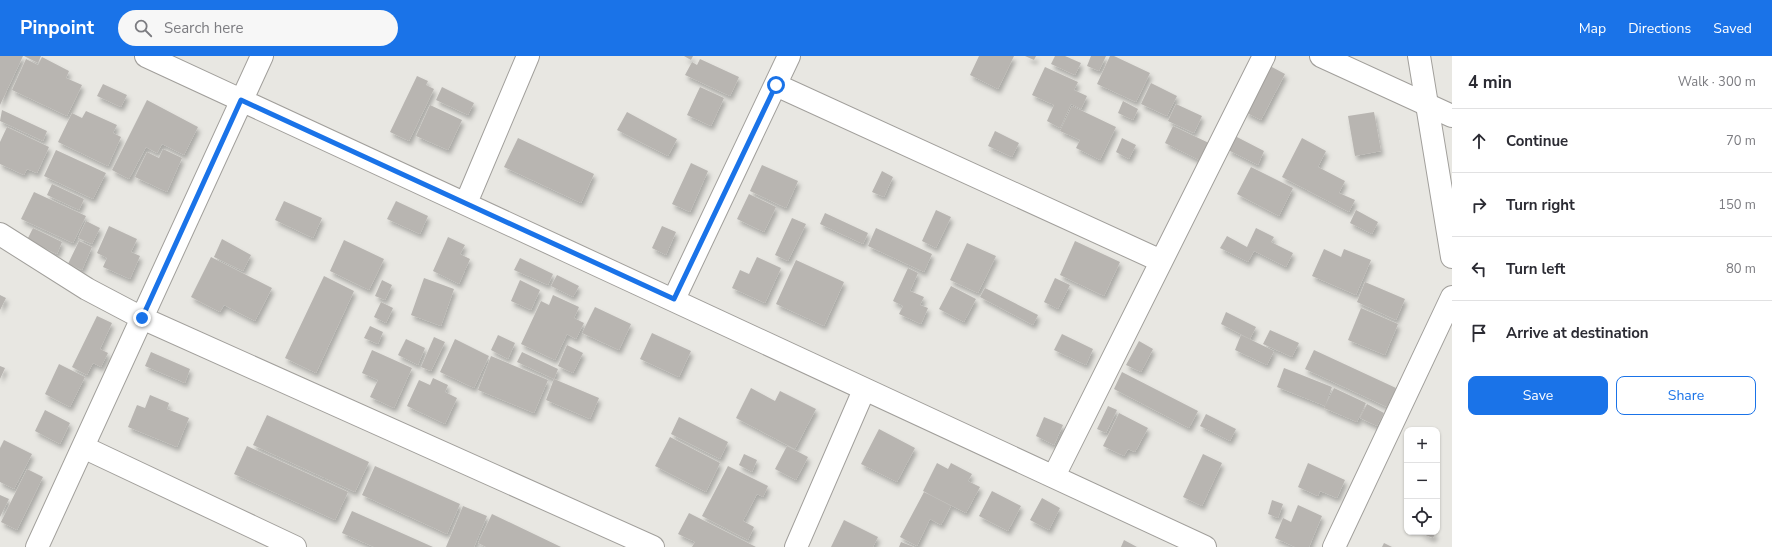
<!DOCTYPE html>
<html lang="en">
<head>
<meta charset="utf-8">
<style>
  :root { --surface:#fff; --page:#f7f7f7; --text:#2b2b33; --muted:#7c7c81; --line:#e1e1e2; --accent:#1a73e8 }
  body { margin:0; font-family:"Nunito Sans",sans-serif; background:var(--page); color:var(--text) }
  .controls { position:absolute; right:12px; bottom:12px; display:grid; overflow:hidden; border-radius:8px; box-shadow:0 1px 3px #0004 }
  .controls button { width:36px; height:36px; display:grid; place-items:center; padding:0; border:0; border-bottom:1px solid var(--line); background:var(--surface); color:var(--text); font:20px sans-serif }
  .stop { position:absolute; width:12px; height:12px; margin:-9px; border:3px solid #1a73e8; border-radius:50%; background:#fff }
  .stop.end { background:#1a73e8; border-color:#fff; box-shadow:0 1px 4px #0008 }
  .list { margin:0; padding:0; list-style:none }
  h2 { display:flex; justify-content:space-between; align-items:center; height:52px; margin:0; padding:0 16px; font-size:17px }
  h2 small { font-size:13px; font-weight:400; color:var(--muted) }
  .list li { display:grid; grid-template-columns:26px 1fr auto; gap:12px; align-items:center; box-sizing:border-box; height:64px; padding:0 16px; border-top:1px solid var(--line) }
  .list b { display:block; font-size:15px; white-space:nowrap }
  .list em { font-size:13px; font-style:normal; color:var(--muted) }
  .actions { display:flex; gap:8px; padding:12px 16px }
  .actions a { flex:1; padding:9px 0; border:1px solid var(--accent); border-radius:8px; text-align:center; font-size:14px; color:var(--accent) }
  .actions .main { background:var(--accent); color:#fff }
  .icon { flex:none; width:22px; height:22px; fill:none; stroke:currentColor; stroke-width:2; stroke-linecap:round; stroke-linejoin:round }
  .map { position:relative; flex:none; width:1452px; height:491px; overflow:hidden }
  header { display:flex; align-items:center; gap:24px; box-sizing:border-box; height:56px; padding:0 20px; background:var(--accent); color:#fff }
  header strong { font-size:19px }
  nav { display:flex; gap:22px; margin-inline-start:auto; font-size:14px }
  .search { width:280px; height:36px; background:var(--page); display:flex; align-items:center; gap:10px; box-sizing:border-box; padding:0 14px; border-radius:22px; color:var(--muted); font-size:15px }
  main { display:flex }
  aside { flex:1; background:var(--surface) }
  .map>svg:first-child { display:block }
</style>
</head>
<body>
<header>
<strong>Pinpoint</strong>
<div class="search"><svg class="icon" aria-label="search" viewBox="0 0 24 24"><circle cx="10" cy="10" r="6"/><path d="M15 15l6 6"/></svg>Search here</div>
<nav><a>Map</a><a>Directions</a><a>Saved</a></nav>
</header>
<main>
<div class="map">
<svg width="1452" height="491" viewBox="0 0 1452 491">
  <defs>
    <filter id="shadow"><feDropShadow dx="2.5" dy="4.5" stdDeviation="2" flood-color="#0004"/></filter>
  </defs>
  <rect width="100%" height="100%" fill="#e8e7e2"/>
  <!-- building -->
  <path fill="#b8b5b1" filter="url(#shadow)" d="M0,0H23L0,49Z
    M24,0H41L38,7Z
    M684,0H693L691,4Z
    M979,0H1014L998,33L970,19Z
    M1025,0H1036L1034,4Z
    M1055,0H1065L1081,7L1075,19L1051,8Z
    M1091,0H1106L1099,15L1087,10Z
    M1110,0H1114L1150,17L1136,46L1097,28Z
    M42,1L69,15L66,22L82,29L67,60L12,34L26,3L38,9Z
    M700,3L739,21L730,40L685,19L692,6L697,9Z
    M1270,10L1285,18L1261,64L1245,56Z
    M1045,11L1078,26L1074,34L1087,40L1081,53L1071,48L1060,72L1047,65L1054,49L1032,39Z
    M417,20L428,25L426,29L434,33L409,85L390,76Z
    M1151,27L1177,40L1167,60L1141,48Z
    M103,28L127,39L121,51L97,40Z
    M442,31L474,47L468,59L436,44Z
    M700,31L724,42L711,70L687,59Z
    M147,44L198,71L184,99L162,88L157,97L146,91L129,123L112,114Z
    M1123,45L1138,53L1133,64L1118,57Z
    M1176,48L1202,60L1194,77L1168,65Z
    M430,49L462,64L448,94L416,80Z
    M1072,50L1116,71L1100,104L1076,92L1080,84L1060,75Z
    M2,54L47,75L43,85L0,65Z
    M86,55L117,69L113,77L121,81L108,110L58,86L72,57L82,62Z
    M627,56L677,83L668,100L617,74Z
    M1374,56L1381,95L1355,100L1348,60Z
    M1173,70L1211,88L1203,106L1165,87Z
    M7,71L49,91L37,117L27,113L24,119L0,108V86Z
    M995,75L1019,87L1012,101L988,90Z
    M1235,80L1264,95L1258,109L1228,94Z
    M518,82L594,118L581,147L504,111Z
    M1122,82L1136,89L1129,103L1116,96Z
    M1302,82L1326,95L1318,111L1345,125L1339,137L1355,144L1349,156L1282,121Z
    M163,93L182,102L167,136L135,121L147,96L159,102Z
    M56,94L106,117L93,143L44,120Z
    M691,107L708,115L690,156L672,148Z
    M762,109L798,125L786,152L750,135Z
    M1251,111L1293,132L1279,160L1237,138Z
    M882,115L893,121L884,141L872,136Z
    M52,128L84,143L79,154L47,139Z
    M34,136L86,160L73,187L21,163Z
    M749,138L776,151L764,176L737,163Z
    M284,145L322,162L313,182L275,164Z
    M396,145L428,160L420,178L387,163Z
    M936,154L951,161L936,192L922,185Z
    M1356,154L1378,166L1372,178L1350,167Z
    M825,157L868,177L863,188L820,168Z
    M792,162L806,168L788,205L775,199Z
    M86,165L100,172L92,188L78,182Z
    M109,170L137,183L131,196L140,200L130,223L103,211L107,202L97,197Z
    M662,170L676,176L666,199L652,192Z
    M33,172L62,186L57,198L27,184Z
    M876,172L932,198L924,216L868,190Z
    M1256,172L1274,181L1271,186L1293,197L1286,211L1254,195L1248,206L1220,192L1227,180L1247,191Z
    M448,181L465,189L460,198L470,203L459,228L433,215Z
    M222,183L251,199L243,215L214,201Z
    M344,184L384,203L369,234L330,215Z
    M79,185L92,191L82,214L68,208Z
    M1075,185L1120,206L1104,240L1060,219Z
    M967,187L996,200L978,237L950,224Z
    M1324,193L1341,201L1344,193L1371,204L1356,239L1312,220Z
    M211,201L272,232L255,265L224,249L220,256L191,241Z
    M757,201L781,212L765,247L732,232L740,214L749,218Z
    M520,202L553,218L548,229L514,214Z
    M796,204L844,226L824,270L776,248Z
    M908,212L918,217L910,235L924,241L920,249L928,252L921,268L899,258L903,250L893,245Z
    M557,219L579,230L573,241L551,230Z
    M324,220L354,235L316,317L285,302Z
    M424,222L454,233L441,270L411,259Z
    M1055,222L1070,229L1058,253L1044,246Z
    M382,224L392,229L385,244L375,240Z
    M520,224L540,234L531,254L511,245Z
    M1365,226L1405,243L1396,264L1357,246Z
    M951,230L976,243L964,266L939,253Z
    M985,232L1038,259L1033,269L980,241Z
    M0,239L6,242L0,254Z
    M553,239L579,251L574,262L584,267L576,283L567,278L555,304L521,288L541,245L549,249Z
    M381,246L393,252L386,267L374,261Z
    M595,251L631,268L619,294L582,277Z
    M1361,252L1398,268L1385,299L1348,284Z
    M1226,256L1256,271L1250,283L1221,268Z
    M97,260L112,267L100,293L108,297L101,311L93,307L87,319L72,311Z
    M370,270L383,276L378,288L364,282Z
    M1270,274L1299,287L1292,301L1263,288Z
    M652,277L691,295L679,321L640,303Z
    M1062,278L1093,293L1086,309L1054,294Z
    M498,279L515,287L508,303L491,294Z
    M1241,279L1274,295L1267,309L1235,294Z
    M434,281L445,286L431,315L421,311Z
    M406,283L425,292L418,309L398,299Z
    M455,283L489,300L474,332L440,316Z
    M1139,285L1153,293L1141,316L1126,309Z
    M567,289L583,297L573,317L558,310Z
    M372,294L412,312L394,352L370,341L378,324L362,317Z
    M1314,294L1396,332L1387,351L1305,313Z
    M151,296L190,313L185,327L145,310Z
    M522,296L558,313L554,323L517,306Z
    M491,300L548,324L534,357L478,334Z
    M59,308L85,321L70,351L45,338Z
    M0,310L5,312L0,323Z
    M1284,312L1332,331L1325,350L1277,331Z
    M1122,316L1198,355L1189,372L1114,333Z
    M433,322L448,329L445,336L457,342L445,368L407,350L419,324L430,329Z
    M554,323L599,342L590,363L546,344Z
    M751,332L775,345L780,335L816,353L795,393L736,362Z
    M1334,332L1366,347L1357,366L1324,352Z
    M150,339L169,347L167,353L189,362L177,391L128,371L137,349L145,352Z
    M1367,348L1384,357L1377,370L1360,362Z
    M1108,350L1117,354L1106,377L1097,373Z
    M45,354L70,367L60,388L35,375Z
    M1119,357L1148,372L1135,396L1128,393L1124,400L1103,390Z
    M1206,358L1236,373L1230,385L1200,370Z
    M267,359L369,406L355,436L253,389Z
    M679,361L728,386L720,403L671,378Z
    M1044,361L1063,369L1054,389L1036,380Z
    M879,373L915,392L897,426L861,408Z
    M670,381L720,407L706,436L655,410Z
    M4,384L32,398L14,433L0,426V392Z
    M247,390L348,436L335,464L234,418Z
    M787,390L808,401L796,424L775,413Z
    M744,398L757,404L752,416L739,409Z
    M1203,398L1222,407L1202,450L1183,441Z
    M937,407L948,413L951,407L972,418L968,425L980,431L966,457L923,435Z
    M1308,407L1345,424L1337,442L1320,435L1318,440L1298,431Z
    M375,410L460,448L447,478L362,439Z
    M728,410L768,430L763,441L757,438L743,465L754,471L748,484L702,460Z
    M27,413L43,421L17,474L1,466Z
    M992,435L1021,450L1008,475L979,460Z
    M924,436L951,450L941,469L930,463L917,490L900,481Z
    M0,439L9,443L0,461Z
    M1042,442L1060,452L1049,474L1030,464Z
    M1272,444L1283,448L1278,462L1268,458Z
    M1298,449L1322,460L1309,491H1295L1275,482L1283,462L1291,466Z
    M463,450L487,460L474,491H446Z
    M352,455L433,491H374L342,477Z
    M689,457L756,491H692L695,486L678,478Z
    M492,458L561,491H486L478,487Z
    M844,464L878,481L873,491H831Z
    M1418,476H1436L1433,482Z
    M1124,484L1137,491H1121Z
    M901,486L914,491H899Z
    M1384,487L1392,491H1382Z"/>
  <g fill="none" stroke-linecap="round" stroke-linejoin="round">
    <!-- minor casing -->
    <g stroke="#a19f9b" stroke-width="24">
      <path id="minor" d="M146,0C499,164 852,326 1205,491
        M1321,0L1452,60
        M776,29L1161,205
        M466,147L528,0
        M0,178L87,233L142,262L653,491
        M674,243L789,0
        M83,391L295,491
        M1054,420L1264,0
        M37,491L262,0
        M796,491L864,334
        M1334,491L1452,241"/>
    </g>
    <!-- tertiary casing -->
    <g stroke="#a19f9b" stroke-width="24">
      <path id="tertiary" d="M1419,0L1452,201"/>
    </g>
    <!-- minor -->
    <use href="#minor" stroke="#fff" stroke-width="22"/>
    <!-- tertiary -->
    <use href="#tertiary" stroke="#fff" stroke-width="22"/>
  </g>
  <g fill="none" stroke-linecap="round" stroke-linejoin="round">
    <!-- route -->
    <path stroke="#1a73e8" stroke-width="5" d="M142,262L241,44L674,243L776,29"/>
  </g>
</svg>
<div class="controls">
<button>+</button>
<button>−</button>
<button><svg class="icon" aria-label="locate" viewBox="0 0 24 24"><circle cx="12" cy="12" r="6"/><path d="M12 2v4M12 18v4M2 12h4M18 12h4"/></svg></button>
</div>
<div class="stop" style="left:776px;top:29px"></div>
<div class="stop end" style="left:142px;top:262px"></div>
</div>
<aside>
<h2>4 min<small>Walk · 300 m</small></h2>
<ul class="list">
<li><svg class="icon" aria-label="ahead" viewBox="0 0 24 24"><path d="M12 20V5M6 11l6-6 6 6"/></svg><div><b>Continue</b></div><em>70 m</em></li>
<li><svg class="icon" aria-label="right" viewBox="0 0 24 24"><path d="M7 20v-9h11M14 6l5 5-5 5"/></svg><div><b>Turn right</b></div><em>150 m</em></li>
<li><svg class="icon" aria-label="left" viewBox="0 0 24 24"><path d="M17 20v-9H6M10 6l-5 5 5 5"/></svg><div><b>Turn left</b></div><em>80 m</em></li>
<li><svg class="icon" aria-label="arrive" viewBox="0 0 24 24"><path d="M6 21V4h12l-3 4 3 4H6"/></svg><div><b>Arrive at destination</b></div></li>
</ul>
<div class="actions"><a class="main">Save</a><a>Share</a></div>
</aside>
</main>
</body>
</html>
